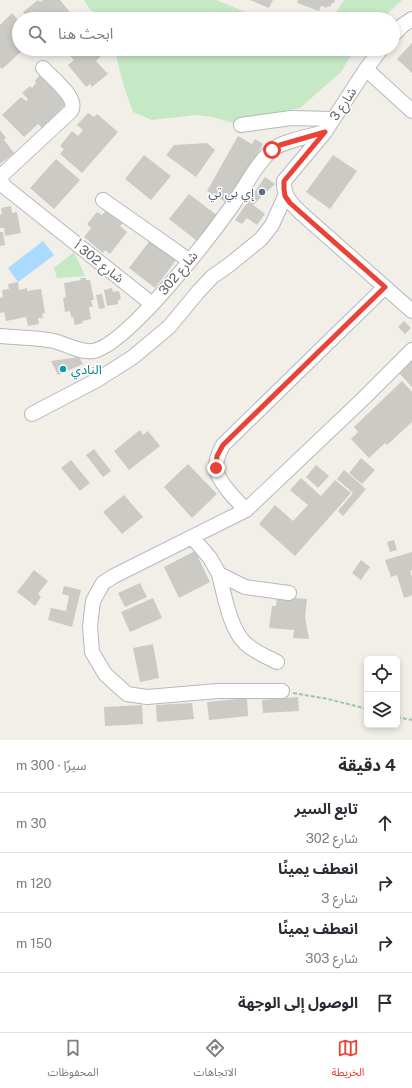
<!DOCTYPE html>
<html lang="ar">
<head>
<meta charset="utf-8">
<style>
  :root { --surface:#fff; --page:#f2f2f3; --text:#2b2b33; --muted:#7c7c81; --line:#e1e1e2; --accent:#ea4335 }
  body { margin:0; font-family:"Public Sans","Noto Sans Arabic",sans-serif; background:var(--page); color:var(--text); direction:rtl }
  .controls { position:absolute; right:12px; bottom:12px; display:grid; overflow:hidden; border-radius:6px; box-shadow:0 2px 6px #0003 }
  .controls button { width:36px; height:36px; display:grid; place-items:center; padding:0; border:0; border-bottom:1px solid var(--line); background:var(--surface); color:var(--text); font:20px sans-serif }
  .stop { position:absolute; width:12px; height:12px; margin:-9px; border:3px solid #ea4335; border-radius:50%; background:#fff }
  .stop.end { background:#ea4335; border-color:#fff; box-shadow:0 1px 4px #0008 }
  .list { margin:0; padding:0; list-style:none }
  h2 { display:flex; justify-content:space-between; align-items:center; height:52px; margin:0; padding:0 16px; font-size:17px }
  h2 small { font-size:13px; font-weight:400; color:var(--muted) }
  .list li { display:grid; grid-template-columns:26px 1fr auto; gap:12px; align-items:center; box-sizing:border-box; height:60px; padding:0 16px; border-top:1px solid var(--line) }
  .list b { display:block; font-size:15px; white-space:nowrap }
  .list p { margin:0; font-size:13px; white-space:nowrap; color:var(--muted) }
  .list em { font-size:13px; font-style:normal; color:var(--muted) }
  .icon { flex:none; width:22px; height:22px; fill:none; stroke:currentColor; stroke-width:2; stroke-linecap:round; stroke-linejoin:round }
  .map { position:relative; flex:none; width:412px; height:740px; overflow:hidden; direction:ltr }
  .search { position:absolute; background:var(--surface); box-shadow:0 2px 6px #0003; left:12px; right:12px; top:12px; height:44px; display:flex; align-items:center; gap:10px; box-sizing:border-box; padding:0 14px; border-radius:22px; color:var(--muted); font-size:15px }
  .sheet { height:292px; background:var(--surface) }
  nav { display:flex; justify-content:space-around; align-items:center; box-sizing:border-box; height:56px; border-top:1px solid var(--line); background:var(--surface); font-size:11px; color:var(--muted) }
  nav a { display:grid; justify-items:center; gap:2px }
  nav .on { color:var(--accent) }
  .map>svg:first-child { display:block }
</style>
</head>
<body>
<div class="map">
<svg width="412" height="740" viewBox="0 0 412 740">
  <rect width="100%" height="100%" fill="#f1efe8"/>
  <!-- green -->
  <path fill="#c5e8c5" d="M84,0H216L260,18L282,14L295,19H100L89,8Z
    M344,0H402L382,19H331Z
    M115,49H355L341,72L300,108L278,112L256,121L233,123L213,117L195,115L152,120L133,112C125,92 119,71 115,49Z
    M74,252L85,276L57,278L54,268Z"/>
  <!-- water -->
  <path fill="#aadaff" d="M43,241L54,255L18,282L8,268Z"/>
  <!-- building -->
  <path fill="#cccac5" d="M38,0L40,2L43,0H60L74,17L72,19H29L23,12Z
    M250,0H273L269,8Z
    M298,0H335L334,3H332L330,7L327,6V8L321,6L319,11L297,3Z
    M264,12L278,17V19H261Z
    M12,13L19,21V49H24L2,69L0,67V25Z
    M412,43V73L397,59Z
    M64,49H95L101,56L96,61L108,74L92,87L90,84L86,87L68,65L74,60Z
    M40,75L67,103L42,128L38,124L24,137L2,115L21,97L26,101L28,99L22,93L30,86L32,88L36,83L35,81Z
    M88,113L94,117L97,114L118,132L82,173L60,154L64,149L60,146L72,131L78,136L83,130L77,125Z
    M0,130L6,138L4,140L14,153L0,164Z
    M238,136L252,144L255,139L263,144L229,204L207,191Z
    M207,143L215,150L196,177L166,155L174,145Z
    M144,155L171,176L151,200L125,179Z
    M333,155L357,171L330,209L306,192Z
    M56,159L80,180L54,209L30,188Z
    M265,177L275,184L253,205L265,214L257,225L247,218L242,224L235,220Z
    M189,194L218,216L197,241L169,219Z
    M11,206L12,213L17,212L21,233L5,236L4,228H0V215L2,214L1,208Z
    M109,207L125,220L120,226L127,232L110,254L105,250L103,253L84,237L91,228L87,224L97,212L102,215Z
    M0,232H3L5,245L0,246Z
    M151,239L177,259L155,288L129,268Z
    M80,278H86V280H90L94,300H91L93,307H89L91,319L82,321L83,323L75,325L73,317H71L70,311L65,312L63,298L66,297L64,283L81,280Z
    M18,282L19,290L27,288V291L41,289L45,313L42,314L43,318H38L39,324L28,326L26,317L6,321L4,312L0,313V298L3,297L2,290L9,289L8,284Z
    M112,288L113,292L119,291L121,299L118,300V304L107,306L104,290Z
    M102,294L105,308L99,309L96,295Z
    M404,321L411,328L405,334L398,327Z
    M79,357L83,364L58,375L51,361Z
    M412,360V387L398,372Z
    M402,381L412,392V422L387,445L385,443L369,458L351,439L358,432L354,427Z
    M140,430L143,435L148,431L160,446L129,470L114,451Z
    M94,449L111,471L103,477L86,455Z
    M361,458L375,470L362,484L349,473Z
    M71,460L90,483L80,491L61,468Z
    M188,464L217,494L192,518L164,487Z
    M316,465L329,476L318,488L306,477Z
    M344,470L366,489L343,516L338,511L353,493L337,479Z
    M301,478L321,496L335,480L351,493L295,556L259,524L275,505L293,521L308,505L290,490Z
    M124,495L143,517L122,534L103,512Z
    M394,540L397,550L390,552L387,542Z
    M195,551L210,582L179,598L164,567Z
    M412,552V570L410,571L412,577V595L404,598L397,575L391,577L385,560Z
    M361,560L370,567L361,580L352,573Z
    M34,570L48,581L38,594L41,597L35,606L17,592Z
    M140,583L147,597L125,607L118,593Z
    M64,586L81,590L72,627L48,620L51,608L66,611L69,596L62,594Z
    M153,598L162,618L130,632L121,612Z
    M277,598L292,600L293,598L307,599L305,617L309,639L293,638L294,630L269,628L272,606H276Z
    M153,644L159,678L140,682L133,648Z
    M298,697L299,711L263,713L262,700Z
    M247,698L248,716L209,720L207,702Z
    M192,703L194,719L157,722L156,705Z
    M142,705L143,724L105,726L104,707Z"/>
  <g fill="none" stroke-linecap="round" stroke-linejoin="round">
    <!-- minor casing -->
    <g stroke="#b5b8bc" stroke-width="16">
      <path id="minor" d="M393,35L403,25L412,19
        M381,49L366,69L325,132L284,181C283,196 291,203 301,213L412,311
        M43,68C52,78 79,98 71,111L2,175L1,181L5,187L152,304
        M366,69L412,111
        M241,125L291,118L333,119
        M103,200L190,261
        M0,336C18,338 37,337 54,341C66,344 80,353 93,351C127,345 210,237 232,206C245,187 256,164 273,149C283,141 311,136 325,132
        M32,414L97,380L133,357L169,327L198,292L212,277L229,265L261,239L272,225L285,196
        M246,510C237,501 215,479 216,466C216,458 220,451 223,445L385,287
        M192,537L210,558L219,574L245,587L289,593
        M219,574C224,594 230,629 245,643C253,651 267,657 277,662
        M282,691H218L147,697L127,694L105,674L92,652L90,626L93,601L103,583L114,576L246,510L364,398L412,350"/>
    </g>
    <!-- path -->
    <path stroke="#9cc7a9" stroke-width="2" stroke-dasharray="4 2" stroke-linecap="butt" d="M293,693L328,699L367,709
      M397,717L412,720"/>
    <!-- minor -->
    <use href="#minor" stroke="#fff" stroke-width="14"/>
  </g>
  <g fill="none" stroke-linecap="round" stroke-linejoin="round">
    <!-- route -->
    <path stroke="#ea4335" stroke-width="5" d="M216,468L217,456L223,445L385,287L290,203L285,196L284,189V181L325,132L280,145L272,150"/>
  </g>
  <!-- markers -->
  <circle fill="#5c6f8a" stroke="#fff" stroke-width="1.5" cx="262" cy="192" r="4"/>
  <circle fill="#0f9aa8" stroke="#fff" stroke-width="1.5" cx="63" cy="369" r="4"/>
  <g text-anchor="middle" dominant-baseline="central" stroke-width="3" stroke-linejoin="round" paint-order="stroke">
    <!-- street labels -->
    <g font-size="13" fill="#5f6368" stroke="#fff">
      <text transform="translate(343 104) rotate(-56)">شارع 3</text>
      <text transform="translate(99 262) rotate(38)">شارع 302 أ</text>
      <text transform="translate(178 273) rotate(-50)">شارع 302</text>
    </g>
    <!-- service labels -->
    <g font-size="13" fill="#4e5e75" stroke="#fff" text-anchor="end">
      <text x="254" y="192">إي بي تي</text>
    </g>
    <!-- culture labels -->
    <g font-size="13" fill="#0d838f" stroke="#fff" text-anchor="start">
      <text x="71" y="369">النادي</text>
    </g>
  </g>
</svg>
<div class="controls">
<button><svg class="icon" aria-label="locate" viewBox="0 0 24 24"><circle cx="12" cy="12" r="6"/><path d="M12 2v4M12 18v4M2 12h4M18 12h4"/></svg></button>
<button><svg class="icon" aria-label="layers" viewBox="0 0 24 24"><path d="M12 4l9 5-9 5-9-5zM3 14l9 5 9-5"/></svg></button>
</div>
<div class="stop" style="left:272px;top:150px"></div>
<div class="stop end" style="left:216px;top:468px"></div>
<div class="search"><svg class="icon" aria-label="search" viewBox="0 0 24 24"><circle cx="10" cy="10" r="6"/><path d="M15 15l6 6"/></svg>ابحث هنا</div>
</div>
<section class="sheet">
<h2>4 دقيقة<small>سيرًا · 300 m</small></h2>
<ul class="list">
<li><svg class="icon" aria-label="ahead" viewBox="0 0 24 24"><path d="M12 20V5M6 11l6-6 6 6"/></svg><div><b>تابع السير</b><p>شارع 302</p></div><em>30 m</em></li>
<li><svg class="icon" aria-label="right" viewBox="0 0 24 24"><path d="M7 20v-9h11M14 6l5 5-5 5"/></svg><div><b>انعطف يمينًا</b><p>شارع 3</p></div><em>120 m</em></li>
<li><svg class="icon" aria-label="right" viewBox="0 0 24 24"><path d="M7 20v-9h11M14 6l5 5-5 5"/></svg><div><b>انعطف يمينًا</b><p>شارع 303</p></div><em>150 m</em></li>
<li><svg class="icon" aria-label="arrive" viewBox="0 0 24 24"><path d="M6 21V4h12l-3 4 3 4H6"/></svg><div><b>الوصول إلى الوجهة</b></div></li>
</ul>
</section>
<nav>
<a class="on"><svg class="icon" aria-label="map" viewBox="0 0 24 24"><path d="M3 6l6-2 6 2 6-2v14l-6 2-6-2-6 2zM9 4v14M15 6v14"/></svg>الخريطة</a>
<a><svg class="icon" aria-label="directions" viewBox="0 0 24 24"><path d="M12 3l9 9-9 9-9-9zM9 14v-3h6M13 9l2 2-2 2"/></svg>الاتجاهات</a>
<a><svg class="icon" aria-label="saved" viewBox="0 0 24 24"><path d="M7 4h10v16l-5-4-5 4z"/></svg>المحفوظات</a>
</nav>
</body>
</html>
